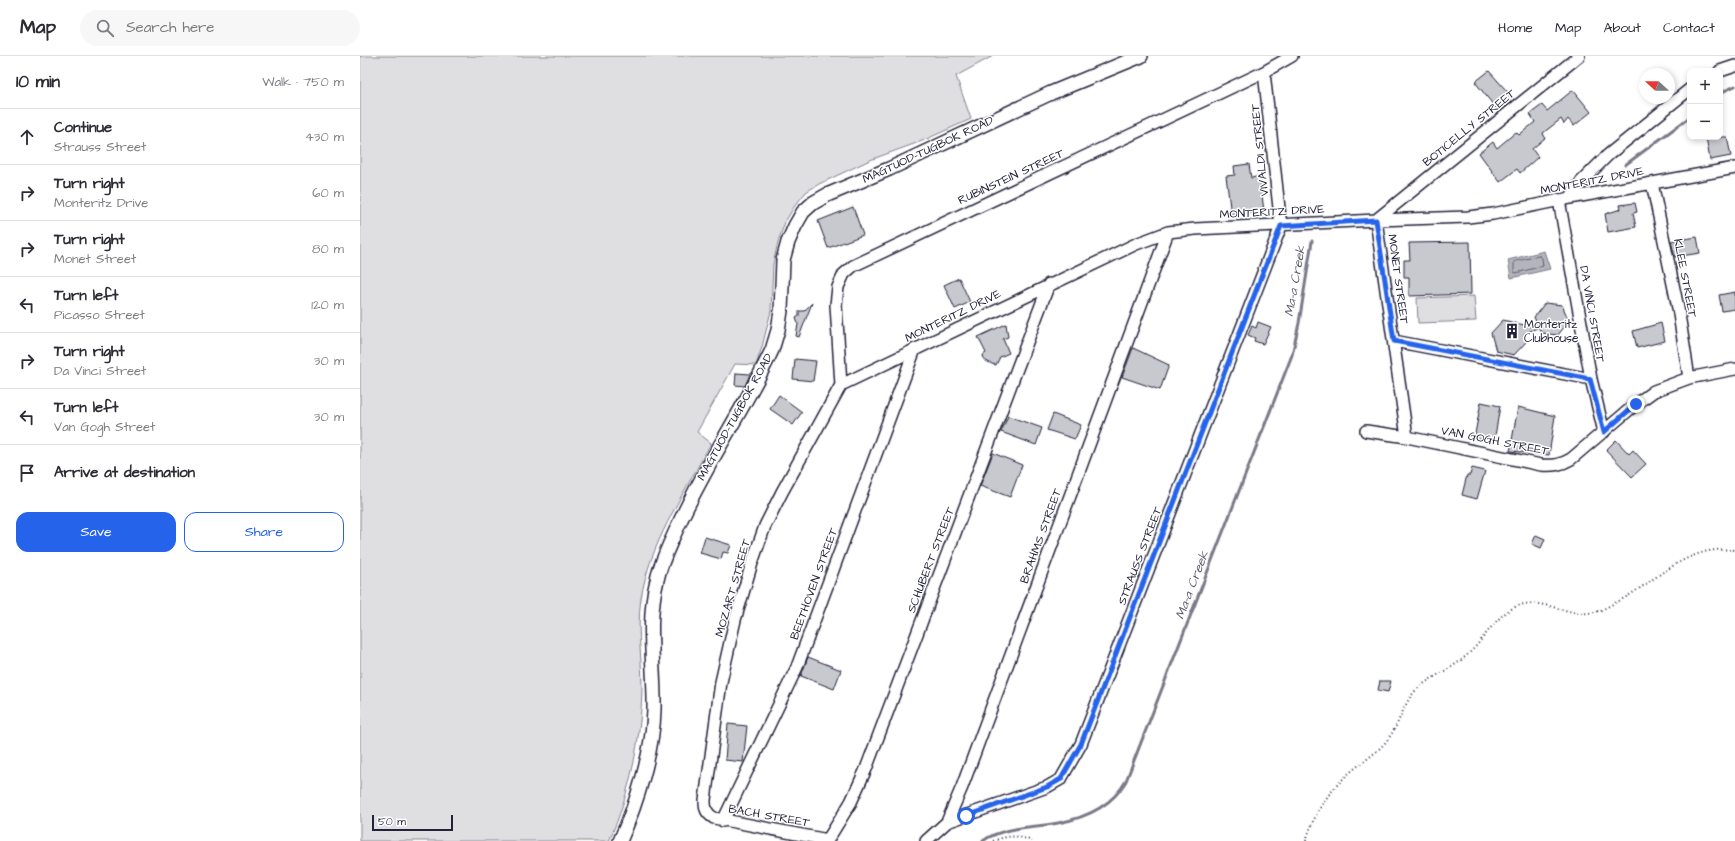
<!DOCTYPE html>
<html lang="en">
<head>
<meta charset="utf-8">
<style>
  :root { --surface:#fff; --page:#f7f7f7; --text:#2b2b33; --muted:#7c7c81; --line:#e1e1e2; --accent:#2563eb }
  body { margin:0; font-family:"Architects Daughter",sans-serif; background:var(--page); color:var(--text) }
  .controls { position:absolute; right:12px; top:12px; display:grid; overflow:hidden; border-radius:8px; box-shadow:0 2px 6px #0003 }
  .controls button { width:36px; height:36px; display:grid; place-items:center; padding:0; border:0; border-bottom:1px solid var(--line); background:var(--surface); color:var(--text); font:20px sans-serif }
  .compass { position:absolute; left:1279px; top:12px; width:36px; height:36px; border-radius:50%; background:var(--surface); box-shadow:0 2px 6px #0003; rotate:291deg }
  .scale { position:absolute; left:12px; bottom:10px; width:81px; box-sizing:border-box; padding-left:4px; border:2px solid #22223b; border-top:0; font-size:11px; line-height:14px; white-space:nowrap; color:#22223b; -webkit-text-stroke:3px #fff; paint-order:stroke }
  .stop { position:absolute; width:12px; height:12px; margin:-9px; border:3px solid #2563eb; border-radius:50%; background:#fff }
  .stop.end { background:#2563eb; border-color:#fff; box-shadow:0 1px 4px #0008 }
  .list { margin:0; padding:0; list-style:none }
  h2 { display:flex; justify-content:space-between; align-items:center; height:52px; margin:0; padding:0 16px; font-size:17px }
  h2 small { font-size:13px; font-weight:400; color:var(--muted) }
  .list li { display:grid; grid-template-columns:26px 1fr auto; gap:12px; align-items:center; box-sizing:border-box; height:56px; padding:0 16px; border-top:1px solid var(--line) }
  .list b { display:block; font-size:15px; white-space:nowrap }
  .list p { margin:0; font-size:13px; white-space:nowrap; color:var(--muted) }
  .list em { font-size:13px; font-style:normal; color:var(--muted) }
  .actions { display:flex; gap:8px; padding:12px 16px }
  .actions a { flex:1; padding:9px 0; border:1px solid var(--accent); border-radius:12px; text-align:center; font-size:14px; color:var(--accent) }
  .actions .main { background:var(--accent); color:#fff }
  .icon { flex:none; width:22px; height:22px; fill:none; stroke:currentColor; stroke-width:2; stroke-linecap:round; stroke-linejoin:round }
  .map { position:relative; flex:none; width:1375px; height:785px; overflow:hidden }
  header { display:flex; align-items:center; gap:24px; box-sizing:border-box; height:56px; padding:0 20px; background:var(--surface); border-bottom:1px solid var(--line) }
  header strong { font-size:19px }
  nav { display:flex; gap:22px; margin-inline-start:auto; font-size:14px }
  .search { width:280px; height:36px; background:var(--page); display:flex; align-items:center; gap:10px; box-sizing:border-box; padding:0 14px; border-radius:22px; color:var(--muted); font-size:15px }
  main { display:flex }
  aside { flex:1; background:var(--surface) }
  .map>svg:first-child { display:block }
</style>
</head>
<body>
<header>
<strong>Map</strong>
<div class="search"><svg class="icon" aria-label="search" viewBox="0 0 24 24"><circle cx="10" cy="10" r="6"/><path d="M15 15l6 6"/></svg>Search here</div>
<nav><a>Home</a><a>Map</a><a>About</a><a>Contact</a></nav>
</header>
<main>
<aside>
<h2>10 min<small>Walk · 750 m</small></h2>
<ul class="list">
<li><svg class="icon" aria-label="ahead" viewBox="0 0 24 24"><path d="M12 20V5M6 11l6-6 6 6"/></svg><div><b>Continue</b><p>Strauss Street</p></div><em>430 m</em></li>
<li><svg class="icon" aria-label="right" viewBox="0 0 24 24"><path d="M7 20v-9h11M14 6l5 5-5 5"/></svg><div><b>Turn right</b><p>Monteritz Drive</p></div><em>60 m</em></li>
<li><svg class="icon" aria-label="right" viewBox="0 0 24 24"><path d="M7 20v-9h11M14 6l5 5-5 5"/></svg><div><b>Turn right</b><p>Monet Street</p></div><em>80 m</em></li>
<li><svg class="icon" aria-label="left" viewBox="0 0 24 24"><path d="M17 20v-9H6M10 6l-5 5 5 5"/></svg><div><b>Turn left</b><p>Picasso Street</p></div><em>120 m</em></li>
<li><svg class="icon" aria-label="right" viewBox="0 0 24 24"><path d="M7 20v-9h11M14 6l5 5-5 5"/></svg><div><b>Turn right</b><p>Da Vinci Street</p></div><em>30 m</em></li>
<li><svg class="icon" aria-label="left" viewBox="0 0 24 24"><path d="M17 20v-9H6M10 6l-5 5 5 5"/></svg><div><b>Turn left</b><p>Van Gogh Street</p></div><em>30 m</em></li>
<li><svg class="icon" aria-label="arrive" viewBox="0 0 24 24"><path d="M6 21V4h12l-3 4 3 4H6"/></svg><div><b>Arrive at destination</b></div></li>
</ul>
<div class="actions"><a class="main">Save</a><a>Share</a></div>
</aside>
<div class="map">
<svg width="1375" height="785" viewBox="0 0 1375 785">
  <rect width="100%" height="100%" fill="#fff"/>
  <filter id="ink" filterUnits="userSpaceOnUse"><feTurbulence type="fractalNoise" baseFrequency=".025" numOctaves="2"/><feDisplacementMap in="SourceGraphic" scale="8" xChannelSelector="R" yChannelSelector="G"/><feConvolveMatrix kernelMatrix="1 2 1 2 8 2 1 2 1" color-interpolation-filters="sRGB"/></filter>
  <g filter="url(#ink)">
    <!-- green -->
    <path fill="#dfdfe2" stroke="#80808e" d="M0,0H633L596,20L611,63L562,85L510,104L459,128L446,136L434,151L425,166L418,186L413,208L411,255L402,291L396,309L375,308L337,376L351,387C327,432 294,481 283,532C275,565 282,598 282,632C281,684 270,737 249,785H0Z
      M1114,240L1116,265L1058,267L1057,242Z"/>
    <!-- water -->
    <path fill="#b4b4bc" stroke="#7a7a88" d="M1184,195L1190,213L1151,222L1148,204Z"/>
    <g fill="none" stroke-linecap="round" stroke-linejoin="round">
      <!-- shore -->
      <path stroke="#5c5c6f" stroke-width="1" d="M1180,200L1182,202L1183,210L1156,217L1154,216V206Z"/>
      <!-- stream -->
      <path stroke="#7a7a88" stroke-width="3" d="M1360,37L1375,30
        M1265,109L1330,61
        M623,785C632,778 644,775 655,773C669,770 683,770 698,767C725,762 752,750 766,725L932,299L939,267L952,185"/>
    </g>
    <!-- building -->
    <path fill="#c8c8cf" stroke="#22223b" d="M1129,15L1154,43L1139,56L1115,26Z
      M1213,34L1231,56L1214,70L1208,63L1204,68L1201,63L1183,77L1185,82L1172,93L1178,101L1160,117L1157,113L1140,126L1119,97L1133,86L1137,92L1156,76L1159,79L1175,66L1170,58L1182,49L1187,55Z
      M1346,81H1367L1371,100L1350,104Z
      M889,108L891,122L900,120L904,156L871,159L866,120L875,119L874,110Z
      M1275,147L1277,156L1273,157L1276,171L1248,176L1245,158L1261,153L1260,149Z
      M493,151L503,179L468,192L458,165Z
      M1337,181L1340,197L1315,201L1311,185Z
      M1110,186L1111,238L1049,240V221H1044V204H1050L1049,187Z
      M599,222L610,246L595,253L584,229Z
      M1375,236V253L1362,255L1359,239Z
      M452,247L439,281L436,280L438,268L436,262L439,260V255H444Z
      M1185,247L1202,249L1209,265L1198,279L1181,277L1174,261Z
      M1143,264L1177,272L1164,278L1166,286L1154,299L1136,295L1131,277Z
      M898,266L911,271L903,288L894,285L895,282L888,279L892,270L896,272Z
      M1301,267L1305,285L1277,292L1273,275Z
      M646,268L648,281L643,283L649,297L640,301L636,309L632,308L624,304L623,299L626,297L618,281Z
      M773,292L809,309L800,334L762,321Z
      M435,303L456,305L453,325L433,323Z
      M376,317L390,318L385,330L375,329Z
      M419,339L442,356L433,369L410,353Z
      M1121,346L1140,350L1134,386L1114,383Z
      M1158,351L1195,360L1189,399L1150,395Z
      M693,358L721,369L715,383L687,374Z
      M648,360L682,372L676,389L641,376Z
      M1256,384L1269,398L1273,394L1286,408L1272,421L1246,394Z
      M633,397L662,409L650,441L620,430Z
      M1112,412L1125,415L1117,443L1102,439L1107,419H1110Z
      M1176,479L1185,483L1181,492L1172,488Z
      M345,481L371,489L368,497L363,496L361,503L340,497Z
      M448,601L481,614L474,633L441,620Z
      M1020,625H1031L1028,636L1018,634Z
      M368,668L387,670L383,706L365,704Z"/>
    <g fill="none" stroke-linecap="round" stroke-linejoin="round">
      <!-- minor casing -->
      <g stroke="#22223b" stroke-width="14">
        <path id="minor" d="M1360,15L1375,10
          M1292,127L1318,252L1329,322
          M1210,142L1221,126L1248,99L1330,33
          M1199,144L1231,323L1244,376
          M1034,285L1231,323
          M481,329L776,188L808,176L835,173L1016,164L1108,161L1133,158L1210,142L1375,112
          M481,329L476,249L478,231L484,218L493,210L904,16L932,0
          M1006,375L1047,381L1181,409C1193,410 1201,409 1211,403L1276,348L1294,335L1329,322L1375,313
          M1047,381L1016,164L1219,0
          M363,765L437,611L555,293
          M587,766L687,731L701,723L721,688L921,170L904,16
          M468,784L354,762C346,757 345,753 345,744L361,626L375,564L392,507L405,470L422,436L481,329
          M467,785L491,746L506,713L689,228
          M566,785L587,766L602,731L808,176"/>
      </g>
      <!-- major casing -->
      <g stroke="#22223b" stroke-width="16">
        <path id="major" d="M260,785C277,747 293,695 294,654C295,610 286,567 297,524C301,505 310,488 318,470C345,409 384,354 412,294L418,274L421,255L423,204L428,186L435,170L443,156L453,147L467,139L529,113L691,37L781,0"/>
      </g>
      <!-- path -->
      <path stroke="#22223b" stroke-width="2" stroke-dasharray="1 3" stroke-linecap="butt" d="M633,785C648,779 658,779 672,785
        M946,785C954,758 966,739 987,719C1000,707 1017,698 1028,683C1040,668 1043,647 1056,634C1071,620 1091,614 1106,600C1123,586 1134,561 1155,551C1179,540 1204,559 1229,557C1237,556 1244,553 1251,549C1294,529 1324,488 1375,494"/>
      <!-- minor -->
      <use href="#minor" stroke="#fff" stroke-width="11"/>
      <!-- major -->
      <use href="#major" stroke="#fff" stroke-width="13"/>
    </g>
  </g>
  <g fill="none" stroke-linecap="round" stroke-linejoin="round" filter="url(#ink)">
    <!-- route -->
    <path stroke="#2563eb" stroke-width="5" d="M606,760L687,731L701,723L721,688L921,170L1016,164L1034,285L1230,323L1244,376L1276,348"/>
  </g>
  <!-- icons -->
  <defs>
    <g id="building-bare" transform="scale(1.2)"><path d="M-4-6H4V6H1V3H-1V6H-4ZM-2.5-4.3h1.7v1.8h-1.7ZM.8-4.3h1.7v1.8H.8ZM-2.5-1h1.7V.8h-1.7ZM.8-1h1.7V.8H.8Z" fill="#22223b" stroke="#fff" stroke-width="2.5" paint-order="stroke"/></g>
  </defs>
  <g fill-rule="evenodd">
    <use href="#building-bare" x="1152" y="275"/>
  </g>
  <g text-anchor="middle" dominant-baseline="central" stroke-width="3" stroke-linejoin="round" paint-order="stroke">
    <!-- street labels -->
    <g font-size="12" fill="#22223b" stroke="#fff">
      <text transform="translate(1109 72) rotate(-39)">BOTICELLY STREET</text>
      <text transform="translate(568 94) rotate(-25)">MAGTUOD-TUGBOK ROAD</text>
      <text transform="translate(900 94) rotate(-96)">VIVALDI STREET</text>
      <text transform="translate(651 121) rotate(-25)">RUBINSTEIN STREET</text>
      <text transform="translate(1232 125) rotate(-11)">MONTERITZ DRIVE</text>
      <text transform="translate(912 156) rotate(-3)">MONTERITZ DRIVE</text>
      <text transform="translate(1325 222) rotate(79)">KLEE STREET</text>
      <text transform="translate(1038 223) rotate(82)">MONET STREET</text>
      <text transform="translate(1232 258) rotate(80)">DA VINCI STREET</text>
      <text transform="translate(593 260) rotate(-26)">MONTERITZ DRIVE</text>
      <text transform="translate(375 361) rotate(-61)">MAGTUOD-TUGBOK ROAD</text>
      <text transform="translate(1135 385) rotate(11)">VAN GOGH STREET</text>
      <text transform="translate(681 480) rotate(-70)">BRAHMS STREET</text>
      <text transform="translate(780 500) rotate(-69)">STRAUSS STREET</text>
      <text transform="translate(571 504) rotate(-69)">SCHUBERT STREET</text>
      <text transform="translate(454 528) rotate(-70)">BEETHOVEN STREET</text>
      <text transform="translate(373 532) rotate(-74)">MOZART STREET</text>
      <text transform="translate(409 760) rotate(10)">BACH STREET</text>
    </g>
    <!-- poi labels -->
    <g font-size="12" fill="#22223b" stroke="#fff" text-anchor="start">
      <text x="1164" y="268">Monteritz<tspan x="1164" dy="14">Clubhouse</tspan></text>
    </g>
    <!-- water labels -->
    <g font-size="13" font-style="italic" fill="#5c5c6f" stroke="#fff">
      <text transform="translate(935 225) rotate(-80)">Ma-a Creek</text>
      <text transform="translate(832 529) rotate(-69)">Ma-a Creek</text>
    </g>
  </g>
</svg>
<div class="controls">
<button>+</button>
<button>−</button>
</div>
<svg class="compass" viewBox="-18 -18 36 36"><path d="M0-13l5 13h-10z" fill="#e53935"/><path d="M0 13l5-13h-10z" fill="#7c7c81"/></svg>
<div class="scale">50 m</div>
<div class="stop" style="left:606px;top:760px"></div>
<div class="stop end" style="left:1276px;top:348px"></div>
</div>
</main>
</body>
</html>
